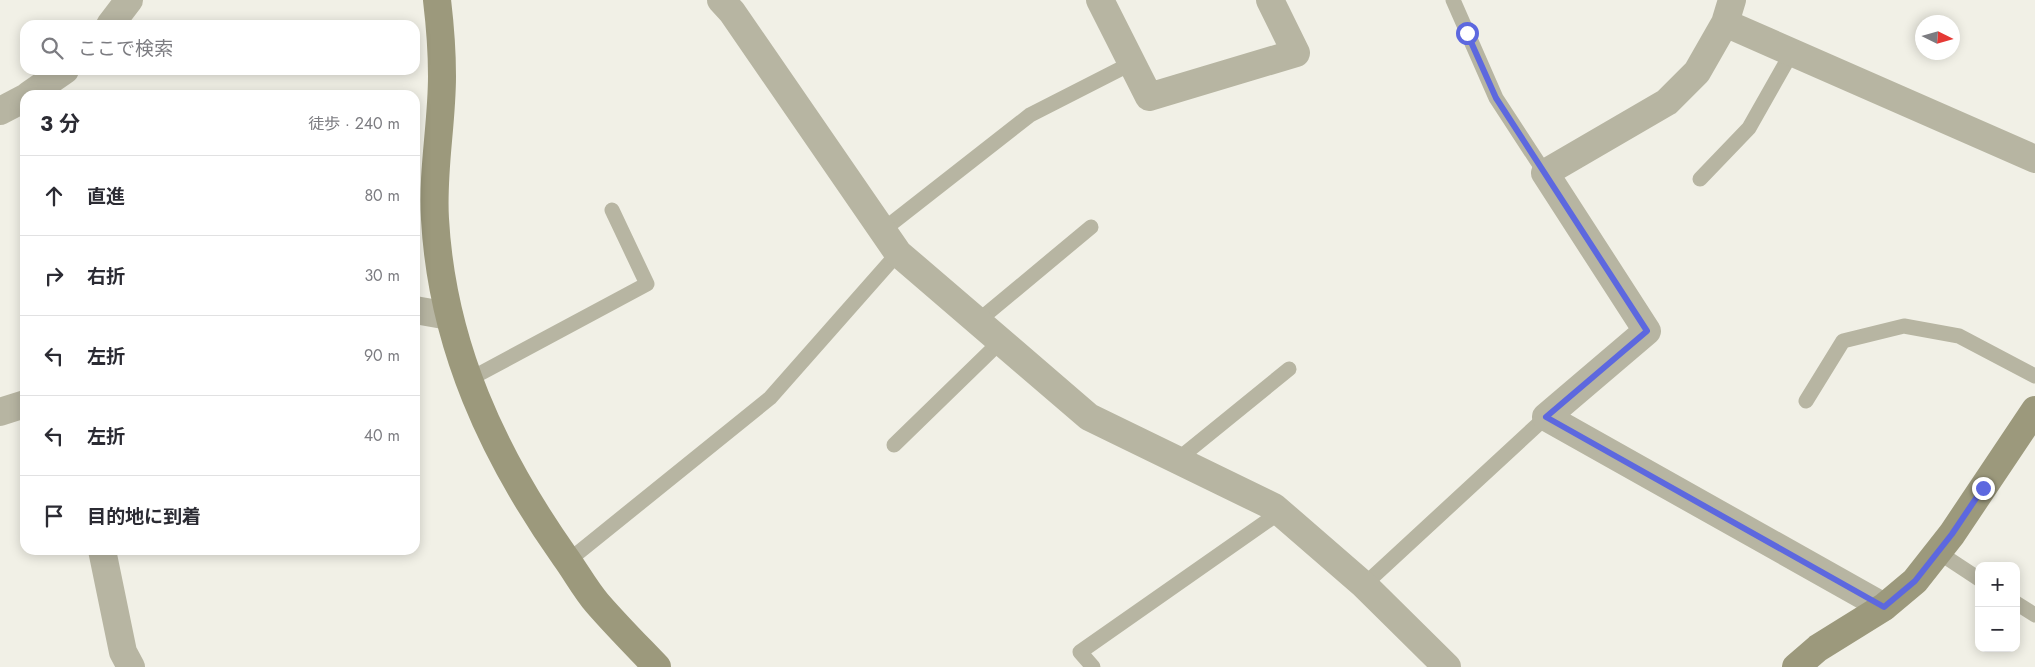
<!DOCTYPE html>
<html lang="ja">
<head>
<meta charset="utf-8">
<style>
  :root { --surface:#fff; --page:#f2f2f3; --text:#2b2b33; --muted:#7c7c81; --line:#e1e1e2 }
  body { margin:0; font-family:Jost,"Noto Sans JP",sans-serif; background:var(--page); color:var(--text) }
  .controls { position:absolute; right:15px; bottom:15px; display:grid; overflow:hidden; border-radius:10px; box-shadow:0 2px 12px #0003 }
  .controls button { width:45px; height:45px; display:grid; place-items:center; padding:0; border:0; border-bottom:1px solid var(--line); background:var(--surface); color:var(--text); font:25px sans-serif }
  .compass { position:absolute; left:1915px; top:15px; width:45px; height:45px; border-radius:50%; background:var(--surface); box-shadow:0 2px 12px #0003; rotate:95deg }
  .stop { position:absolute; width:15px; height:15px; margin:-11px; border:4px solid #5d68df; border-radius:50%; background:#fff }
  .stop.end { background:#5d68df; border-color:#fff; box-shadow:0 1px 5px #0008 }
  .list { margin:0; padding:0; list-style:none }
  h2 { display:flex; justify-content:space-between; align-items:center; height:65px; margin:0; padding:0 20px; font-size:21px }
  h2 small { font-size:16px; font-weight:400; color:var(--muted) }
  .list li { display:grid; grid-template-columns:32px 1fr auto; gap:15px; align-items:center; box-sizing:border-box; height:80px; padding:0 20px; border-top:1px solid var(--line) }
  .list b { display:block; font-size:19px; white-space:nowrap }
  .list em { font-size:16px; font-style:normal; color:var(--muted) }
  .icon { flex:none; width:28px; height:28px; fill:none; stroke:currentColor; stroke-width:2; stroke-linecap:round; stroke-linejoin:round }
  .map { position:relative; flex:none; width:2035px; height:667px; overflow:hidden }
  .search { position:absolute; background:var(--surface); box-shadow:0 2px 12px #0003; left:20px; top:20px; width:400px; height:55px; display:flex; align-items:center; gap:12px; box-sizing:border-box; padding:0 18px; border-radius:15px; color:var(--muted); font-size:19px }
  .panel { position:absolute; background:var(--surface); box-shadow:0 2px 12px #0003; left:20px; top:90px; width:400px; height:465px; border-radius:15px }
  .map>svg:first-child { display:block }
</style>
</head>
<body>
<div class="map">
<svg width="2035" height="667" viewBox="0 0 2035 667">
  <rect width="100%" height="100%" fill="#f1f0e6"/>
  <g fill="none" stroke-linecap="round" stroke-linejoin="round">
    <!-- lane -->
    <path stroke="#b7b5a2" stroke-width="15" d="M1453,0L1496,98L1545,173
      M1700,179L1749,128L1792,52
      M883,230L1030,115L1132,63
      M978,321L1091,227
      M468,380L647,284L612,210
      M1806,401L1843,341L1904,326L1959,336L2035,376
      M894,445L1001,341
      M1177,460L1289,369
      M1938,552L1979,579
      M568,561L770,398L898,253
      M1364,585L1546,417
      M2016,603L2035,615
      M1093,667L1080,652L1280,512"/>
    <!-- street -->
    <path stroke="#b7b5a2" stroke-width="28" d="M721,0L732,12L898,253L1089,417L1274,507L1364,585L1447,667
      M1100,0L1149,97L1296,53L1270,0
      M1732,0L1725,23L1697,72L1667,102L1545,173L1647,331L1546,417L1884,607
      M1725,23L2035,159
      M110,25L129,0
      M29,95L65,70
      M0,111L25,98
      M415,310L449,316
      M0,412L25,404
      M102,550L123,652L131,667"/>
    <!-- secondary -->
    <path stroke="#9c997c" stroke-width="28" d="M437,0C440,25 442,50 442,76C442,124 432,171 435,219C442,345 493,455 565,557C576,572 585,589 597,603C616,625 637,646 657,667
      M1796,667L1818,648L1884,607L1915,581L1952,534L2035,410"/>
  </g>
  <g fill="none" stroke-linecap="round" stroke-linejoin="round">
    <!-- route -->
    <path stroke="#5d68df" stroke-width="6" d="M1467,33L1496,98L1647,331L1546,417L1884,607L1915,581L1952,534L1983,488"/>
  </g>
</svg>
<div class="controls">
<button>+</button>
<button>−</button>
</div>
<svg class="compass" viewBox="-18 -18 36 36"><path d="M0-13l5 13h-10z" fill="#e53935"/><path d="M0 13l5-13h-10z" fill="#7c7c81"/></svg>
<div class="stop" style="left:1467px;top:33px"></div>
<div class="stop end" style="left:1983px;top:488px"></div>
<div class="search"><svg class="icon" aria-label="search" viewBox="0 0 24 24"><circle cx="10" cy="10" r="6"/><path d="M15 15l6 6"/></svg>ここで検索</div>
<section class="panel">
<h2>3 分<small>徒歩 · 240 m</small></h2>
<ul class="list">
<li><svg class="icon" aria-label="ahead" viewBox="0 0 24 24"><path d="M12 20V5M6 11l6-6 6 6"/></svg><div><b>直進</b></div><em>80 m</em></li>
<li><svg class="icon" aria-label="right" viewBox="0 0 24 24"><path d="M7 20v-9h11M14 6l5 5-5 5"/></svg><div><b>右折</b></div><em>30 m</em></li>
<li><svg class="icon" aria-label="left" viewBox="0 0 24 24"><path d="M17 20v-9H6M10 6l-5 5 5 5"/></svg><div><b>左折</b></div><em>90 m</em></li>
<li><svg class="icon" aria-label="left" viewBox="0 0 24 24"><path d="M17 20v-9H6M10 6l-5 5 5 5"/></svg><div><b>左折</b></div><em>40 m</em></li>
<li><svg class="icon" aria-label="arrive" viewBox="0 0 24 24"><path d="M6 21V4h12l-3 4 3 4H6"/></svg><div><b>目的地に到着</b></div></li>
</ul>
</section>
</div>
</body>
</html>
